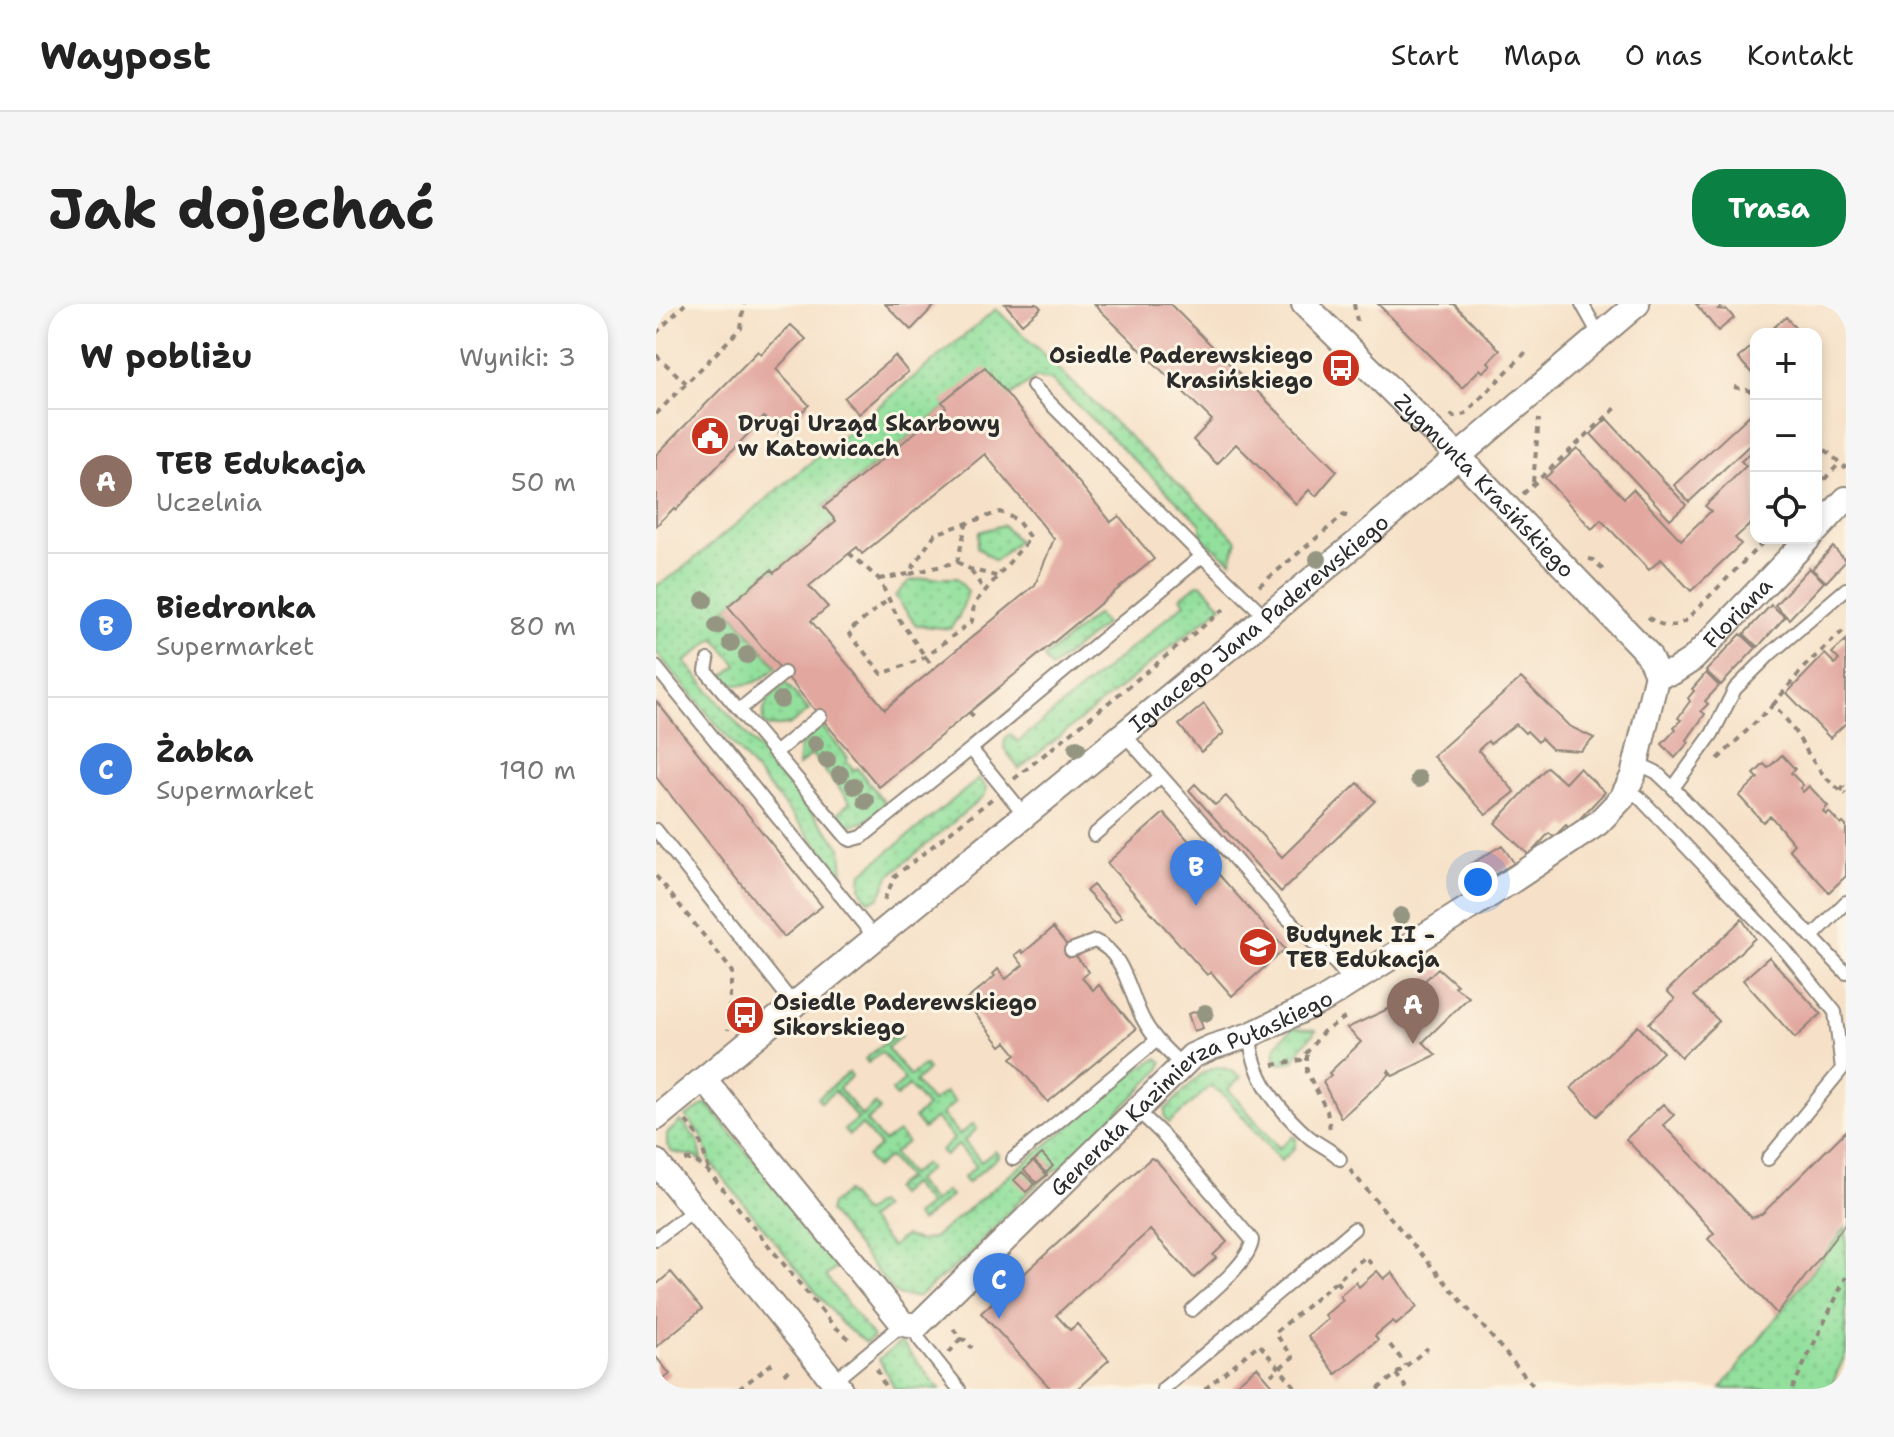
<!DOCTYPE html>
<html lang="pl">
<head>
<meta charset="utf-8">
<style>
  :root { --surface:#fff; --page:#f6f6f6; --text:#222; --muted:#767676; --line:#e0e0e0; --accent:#0b8043 }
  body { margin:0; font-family:"Shantell Sans",sans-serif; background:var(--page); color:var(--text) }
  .controls { position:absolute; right:24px; top:24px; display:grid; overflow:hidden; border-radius:16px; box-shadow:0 4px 12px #0003 }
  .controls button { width:72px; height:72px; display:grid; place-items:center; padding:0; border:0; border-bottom:2px solid var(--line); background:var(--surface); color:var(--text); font:40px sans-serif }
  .you { position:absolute; left:822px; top:578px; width:28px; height:28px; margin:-20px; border:6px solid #fff; border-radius:50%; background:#1a73e8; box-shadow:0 0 0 12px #1a73e833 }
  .badge { display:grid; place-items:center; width:52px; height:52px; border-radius:50%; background:var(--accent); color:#fff; font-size:26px; font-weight:700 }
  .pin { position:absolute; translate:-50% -66px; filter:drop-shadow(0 2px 4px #0008) }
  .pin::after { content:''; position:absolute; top:42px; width:28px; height:24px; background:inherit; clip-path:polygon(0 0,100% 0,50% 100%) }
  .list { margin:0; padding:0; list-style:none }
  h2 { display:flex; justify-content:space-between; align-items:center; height:104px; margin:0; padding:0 32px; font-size:34px }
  h2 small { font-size:26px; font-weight:400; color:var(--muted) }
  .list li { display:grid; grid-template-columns:52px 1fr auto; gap:24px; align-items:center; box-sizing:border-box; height:144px; padding:0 32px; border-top:2px solid var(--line) }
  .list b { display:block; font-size:30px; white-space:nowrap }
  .list p { margin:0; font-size:26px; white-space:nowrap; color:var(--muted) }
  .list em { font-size:26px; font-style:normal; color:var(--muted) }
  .icon { flex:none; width:44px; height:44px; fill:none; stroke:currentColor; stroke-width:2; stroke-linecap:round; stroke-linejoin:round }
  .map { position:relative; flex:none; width:1190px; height:1085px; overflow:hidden; border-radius:32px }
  header { display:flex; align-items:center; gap:48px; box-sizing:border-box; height:112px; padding:0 40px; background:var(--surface); border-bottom:2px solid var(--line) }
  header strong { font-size:38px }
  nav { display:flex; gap:44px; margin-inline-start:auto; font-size:28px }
  .intro { display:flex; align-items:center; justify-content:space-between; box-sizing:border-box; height:192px; padding:0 48px }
  h1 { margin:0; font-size:56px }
  .button { padding:20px 36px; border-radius:32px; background:var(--accent); color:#fff; font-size:28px; font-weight:700 }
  main { display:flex; gap:48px; padding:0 48px }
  aside { flex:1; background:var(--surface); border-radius:32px; box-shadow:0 4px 12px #0003 }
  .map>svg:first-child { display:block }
</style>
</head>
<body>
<header>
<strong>Waypost</strong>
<nav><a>Start</a><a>Mapa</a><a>O nas</a><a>Kontakt</a></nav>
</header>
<div class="intro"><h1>Jak dojechać</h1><a class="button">Trasa</a></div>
<main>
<aside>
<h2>W pobliżu<small>Wyniki: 3</small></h2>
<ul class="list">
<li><span class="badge" style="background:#8d6e63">A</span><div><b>TEB Edukacja</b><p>Uczelnia</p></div><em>50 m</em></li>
<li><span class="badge" style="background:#3f7fe0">B</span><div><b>Biedronka</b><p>Supermarket</p></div><em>80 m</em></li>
<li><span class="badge" style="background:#3f7fe0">C</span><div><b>Żabka</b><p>Supermarket</p></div><em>190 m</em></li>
</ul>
</aside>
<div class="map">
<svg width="1190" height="1085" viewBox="0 0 1190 1085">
  <defs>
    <pattern id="grass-dots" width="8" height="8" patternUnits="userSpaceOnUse" patternTransform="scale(2)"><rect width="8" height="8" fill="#93e09d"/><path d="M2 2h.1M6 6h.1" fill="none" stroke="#7fc087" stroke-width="1.8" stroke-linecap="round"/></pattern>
  </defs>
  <rect width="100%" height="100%" fill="#fcf5e5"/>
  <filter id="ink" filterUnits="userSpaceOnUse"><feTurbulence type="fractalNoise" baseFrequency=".0125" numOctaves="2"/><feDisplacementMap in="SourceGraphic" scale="16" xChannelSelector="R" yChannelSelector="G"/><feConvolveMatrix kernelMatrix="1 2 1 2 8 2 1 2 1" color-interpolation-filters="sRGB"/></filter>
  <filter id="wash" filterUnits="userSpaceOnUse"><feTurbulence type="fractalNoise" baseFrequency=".006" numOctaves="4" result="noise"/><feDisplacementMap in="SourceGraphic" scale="32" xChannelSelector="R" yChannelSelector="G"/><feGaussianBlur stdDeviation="1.8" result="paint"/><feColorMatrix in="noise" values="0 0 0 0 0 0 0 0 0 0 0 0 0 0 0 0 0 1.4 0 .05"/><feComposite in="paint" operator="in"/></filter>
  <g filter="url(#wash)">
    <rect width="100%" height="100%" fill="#f6e1c8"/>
    <!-- grass -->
    <path fill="url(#grass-dots)" stroke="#5f8664" stroke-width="2" d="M340,5L581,236L575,257L545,233V220L395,76L384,75L381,73L353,93L287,98L290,103L168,202L180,217L118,269L115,266L66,307L72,303L121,363C106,376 95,384 75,380L68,372L81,361L59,334L29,358L185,543L187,572L0,348V282L21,269Z
      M347,221L362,237L339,257L321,243L323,228Z
      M272,274H301L312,288L303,312L294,325L260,321L239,292L253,277Z
      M541,280L547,281L566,302L363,465L348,444L349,436L354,430L362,438L529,299L525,293Z
      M441,310L449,320L395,364L388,354Z
      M130,379L153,406L134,421L112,423L107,418L108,406L112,396Z
      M165,421L192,454L190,457L198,466L201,464L231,501L208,518L196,521L189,518L182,509L194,498L156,451L142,462L144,442Z
      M323,475L331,484L328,492L233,572L223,594L214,597C204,590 204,581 206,569Z
      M637,724L660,726L645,744L638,757L623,760C611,746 626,734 637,724Z
      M241,729L245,732L231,744L254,772L268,761L272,766L259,778L276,798L290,788L299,798L286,810L303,831L317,820L321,825L308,837L325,858L339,847L343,852L311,879L307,874L320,862L302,841L289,852L285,847L298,835L280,814L267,825L258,814L271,803L253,782L240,793L236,787L249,776L226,748L212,759L209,755Z
      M502,754L506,758L504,766L405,864L398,866L369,891L311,953L261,993L244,992L237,987L173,908L175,900L190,888L208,909L221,899L226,904L212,915L235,943L249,932L263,937L277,934L484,764Z
      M561,763L574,766L585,773L572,785L623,844L638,832L640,835L639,844L625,857L568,791L555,782L513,819L509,813V806L546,769Z
      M193,768L196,772L183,784L206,812L219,800L224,806L210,817L228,838L242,828L251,838L237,850L254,871L268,860L273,865L259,877L277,898L290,887L295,892L264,918L259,912L273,901L255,880L242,891L237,885L251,874L233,853L219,864L211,853L224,842L206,821L193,831L188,826L202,815L179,787L165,798L162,794Z
      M51,799L183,962L170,972L217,1033L210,1039L186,1020L54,858L46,832L30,813Z
      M25,817L42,837L47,860L41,853L16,848L11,841V830Z
      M1190,923V1049L1174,1085H1065Z
      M245,1038L284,1085H239L223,1055Z"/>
    <g id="blocks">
      <!-- building -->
      <path fill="#e2a8a0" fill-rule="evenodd" d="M229,0H280L255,26Z
        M349,0H381L385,4L366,20Z
        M438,0H514L681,167L660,192L653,186L640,200L580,140L561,160L537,136L556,116Z
        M722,0H798L844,46L832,58L835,61L827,68L824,65L806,84Z
        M1040,0H1068L1062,5L1071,6L1078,14L1062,27Z
        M1130,13L1141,26L1136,30H1110Z
        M135,21L150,35L120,65L153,101L124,129L108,113L20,206L18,204L0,222V151L102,47L105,50Z
        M1100,39V74L1082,54Z
        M239,52L252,68L202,110L188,94Z
        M329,63L455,218L463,212L498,255L223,483L72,302L115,266L118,269L180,217L168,203L290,103L286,98ZM329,150L398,235L379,281L229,405L155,317L172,303L153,282L201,243L206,250Z
        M1100,105V135L1033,198L1018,181Z
        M951,115L1030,201L1014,215L935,130Z
        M921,144L968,194L977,185L1025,236L1055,207L1049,202L1090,162L1085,157L1100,144V215L1079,234L1085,240L1035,287L1005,255L993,266L945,216L936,225L889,174Z
        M1177,243L1190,257L1170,278L1156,265Z
        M1153,264L1168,278L1133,315L1119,301Z
        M1115,301L1129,313L1102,343L1088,330Z
        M1085,330L1100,344L1065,381L1050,367Z
        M1190,336V419L1174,434L1131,389L1169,350L1179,360L1183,356L1176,349Z
        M1050,369L1063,382L1049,397L1052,400L1045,407L1049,410L1031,436L1033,438L1019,454L1006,440L1020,425L1018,423L1025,416L1022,414L1034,397L1032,394L1038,387L1036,385Z
        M865,374L913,422L938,434L925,447L896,445L885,434L882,438L871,427L869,429L860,420L834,440L832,437L822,446L859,488L830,511L777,452Z
        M0,397L166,602L128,633L0,473Z
        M548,400L568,429L545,448L523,421Z
        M1126,451L1139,465L1135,469L1147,481L1144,484L1147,488L1153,482L1172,502L1167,507L1170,511L1173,508L1185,521L1187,519L1190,522V572L1173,588L1133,545L1138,540L1117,515L1114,512L1107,518L1083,492L1102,474L1098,470L1108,460L1112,464Z
        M891,463L909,479L923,464L949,488L914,525L910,521L898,533L893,529L873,551L839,519Z
        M702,479L719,497L625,588L533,486L539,480L559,501L570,492L626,553Z
        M508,509L629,645L576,692L555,668L551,671L451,559Z
        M846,541L858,559L820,582L809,564Z
        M437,581L466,613L459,618L430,587Z
        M1086,615L1099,634L1038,692L1063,717L1025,753L993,719L1019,695L1011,687Z
        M397,624L433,668L426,674L437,686L443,681L480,725L392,798L355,754L360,750L350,738L345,742L309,697L339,672L337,670L342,665L350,675L367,661L359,651L365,646L367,649Z
        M1113,653L1165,710L1139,734L1087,676Z
        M782,664L801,681L799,683L813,693L767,738L780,751L737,772L733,766L732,768L734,770L685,814L667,778L675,771L673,769L705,738L691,724L734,704L737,707Z
        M541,707L547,724L538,727L532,710Z
        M982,722L1007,748L941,812L915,784Z
        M1007,800L1018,811L1007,821L1096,914L1106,910L1190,827V919L1121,1010L1052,935L1058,929L970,835Z
        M386,850L397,862L390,869L378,857Z
        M495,854L501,857L571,938L557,951L560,954L538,974L494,926L400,1011L414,1026L421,1020L453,1056L421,1085H395L325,1009Z
        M377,857L391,871L381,879L368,866Z
        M366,868L379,880L370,888L358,876Z
        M721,967L728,975L736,968L761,1003L740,1021L737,1017L719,1032L722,1036L680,1070L652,1032L672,1015L669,1011L687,996L684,992L700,978L703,983Z
        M15,968L46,1005L0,1043V981Z
        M0,1053L14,1070L0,1082Z
        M601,1063L620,1085H575Z"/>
    </g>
  </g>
  <g filter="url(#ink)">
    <use href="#blocks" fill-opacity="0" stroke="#90867a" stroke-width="2"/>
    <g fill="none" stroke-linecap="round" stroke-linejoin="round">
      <!-- service casing -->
      <g stroke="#90867a" stroke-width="16">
        <path id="service" d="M926,0L944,32
          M546,252L610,313
          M52,356L50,367L191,534L195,536L206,533L315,445L368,510
          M0,363L219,634
          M83,406L128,369
          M467,429L628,611L681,661L697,680
          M315,445L546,252L377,82
          M119,449L164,412
          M981,459L1000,468L1017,484L1156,633L1190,598
          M1017,484L1056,430L1079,385L1114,350L1190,285
          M971,485L983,493L1129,646L1179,708L1186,765L1112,855
          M0,526L138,701
          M438,531L505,472
          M1156,633L1190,669
          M415,646L439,637C470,650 473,691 488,717C497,734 512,748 526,761
          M594,731C596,773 622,806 653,833C663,841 675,845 684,855
          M481,806L505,829L596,936C595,957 552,991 536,1006
          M357,855L501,736
          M0,935L38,906
          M257,1023L263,1035L303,1085
          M178,1077L247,1020
          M507,1085L698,925"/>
      </g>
      <!-- minor casing -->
      <g stroke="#90867a" stroke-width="28">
        <g id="minor">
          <path id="s1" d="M648,0L803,153L992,350L1001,370"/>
          <path d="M1160,227L1190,195"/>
          <path id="s2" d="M1001,370L1017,368L1037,355L1153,234"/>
          <path id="s3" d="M48,775L247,1020L261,1022L536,752L556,743L594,731L669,695L857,576L942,519L966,494L977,472L1001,370"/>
          <path id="s4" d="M0,814L698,241L981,0"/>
          <path d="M0,858L184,1085"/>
        </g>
      </g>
      <!-- path -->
      <path stroke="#90867a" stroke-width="4" stroke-dasharray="6 6" stroke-linecap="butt" d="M698,0L701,17
        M0,29L29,0
        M0,51L30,79
        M1078,83L1100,88
        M0,110L85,24L88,0
        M795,110L798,113L809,110L871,47
        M1160,138L1190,164
        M877,178L883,115
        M1160,184L1183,160
        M867,190L962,102
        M193,249L223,275L242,314L278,365
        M933,255L938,256L947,266
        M301,258L314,265L343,273
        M315,267L329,287
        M254,270L301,258L311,218
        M223,275L252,270L279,230L344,208L361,216L374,234L318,300L316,317L268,354L226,370L192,328L232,296
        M603,282L688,211L696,214
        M992,313C1003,322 1016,325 1029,317L1111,234
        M1117,401L1149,362L1190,324
        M313,408L322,416
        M1062,455L1117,401C1148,430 1152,466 1190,490
        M358,475L572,302
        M1185,487L1190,477
        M0,572L77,668L72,726
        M228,596L239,572L337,494
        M651,751V768L671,807L674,825
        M617,761L645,756L667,728L693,711
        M30,817L43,833L53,866
        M29,856H38L53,868L177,1021L197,1038
        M694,866L880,1085
        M680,977L687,986
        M304,1035L309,1036L316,1044
        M734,1041L750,1061
        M293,1049L304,1035L295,1021
        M221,1065L230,1085
        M128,1070L137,1063
        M740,1070L751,1085
        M615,1071L637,1053L619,1029L709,953L719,964
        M83,1085L118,1058
        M549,1085L603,1040L641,1085
        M722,1085L772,1044
        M1136,1085L1190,973"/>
      <!-- service -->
      <use href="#service" stroke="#fff" stroke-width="12"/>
      <!-- minor -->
      <use href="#minor" stroke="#fff" stroke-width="24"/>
    </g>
    <!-- trees -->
    <g fill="#959682">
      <circle cx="662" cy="255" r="9"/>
      <circle cx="48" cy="296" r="9"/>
      <circle cx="61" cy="322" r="9"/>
      <circle cx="75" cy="339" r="9"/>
      <circle cx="91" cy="351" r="9"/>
      <circle cx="125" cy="396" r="9"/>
      <circle cx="159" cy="440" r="9"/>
      <circle cx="421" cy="444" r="9"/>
      <circle cx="171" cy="456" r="9"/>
      <circle cx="184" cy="470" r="9"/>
      <circle cx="763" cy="475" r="9"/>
      <circle cx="198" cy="482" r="9"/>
      <circle cx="210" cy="497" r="9"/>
      <circle cx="745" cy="612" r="9"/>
      <circle cx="549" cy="709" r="9"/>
    </g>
  </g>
  <!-- icons -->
  <defs>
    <g id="bus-disc" transform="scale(2)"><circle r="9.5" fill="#c8321e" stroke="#fcf5e5"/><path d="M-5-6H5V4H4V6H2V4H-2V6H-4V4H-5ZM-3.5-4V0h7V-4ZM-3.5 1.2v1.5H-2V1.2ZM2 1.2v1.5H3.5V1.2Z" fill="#fff"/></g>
    <g id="civic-disc" transform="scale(2)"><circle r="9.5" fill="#c8321e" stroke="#fcf5e5"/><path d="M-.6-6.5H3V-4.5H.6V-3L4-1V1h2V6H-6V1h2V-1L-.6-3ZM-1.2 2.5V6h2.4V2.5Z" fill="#fff"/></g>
    <g id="school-disc" transform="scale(2)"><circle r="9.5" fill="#c8321e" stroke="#fcf5e5"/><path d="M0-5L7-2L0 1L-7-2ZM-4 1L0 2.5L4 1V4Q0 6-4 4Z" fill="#fff"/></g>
  </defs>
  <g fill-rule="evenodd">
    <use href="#bus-disc" x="685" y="64"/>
    <use href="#civic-disc" x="54" y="132"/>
    <use href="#school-disc" x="602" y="643"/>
    <use href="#bus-disc" x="89" y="711"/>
  </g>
  <g text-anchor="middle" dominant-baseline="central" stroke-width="6" stroke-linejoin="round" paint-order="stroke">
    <!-- poi labels -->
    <g font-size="22" font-weight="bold" fill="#2b2b2b" stroke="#fcf5e5" text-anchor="start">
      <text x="657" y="51" text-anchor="end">Osiedle Paderewskiego<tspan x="657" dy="25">Krasińskiego</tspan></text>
      <text x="82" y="119">Drugi Urząd Skarbowy<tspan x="82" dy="25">w Katowicach</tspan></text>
      <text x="630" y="630">Budynek II -<tspan x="630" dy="25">TEB Edukacja</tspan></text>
      <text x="117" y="698">Osiedle Paderewskiego<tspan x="117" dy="25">Sikorskiego</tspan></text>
    </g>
    <!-- street labels -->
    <g font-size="22" fill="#2b2b2b" stroke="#fcf5e5">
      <text stroke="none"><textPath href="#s1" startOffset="256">Zygmunta Krasińskiego</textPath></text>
      <text stroke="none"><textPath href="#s2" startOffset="104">Floriana</textPath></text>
      <text stroke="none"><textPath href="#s4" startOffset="780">Ignacego Jana Paderewskiego</textPath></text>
      <text stroke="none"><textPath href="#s3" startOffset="694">Generała Kazimierza Pułaskiego</textPath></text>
    </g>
  </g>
</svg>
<div class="controls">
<button>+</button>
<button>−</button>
<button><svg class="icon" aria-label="locate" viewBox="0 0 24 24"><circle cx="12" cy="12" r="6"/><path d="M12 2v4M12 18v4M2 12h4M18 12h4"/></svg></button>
</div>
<div class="you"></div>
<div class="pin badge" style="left:757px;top:740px;background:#8d6e63">A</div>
<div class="pin badge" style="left:540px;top:602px;background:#3f7fe0">B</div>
<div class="pin badge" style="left:343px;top:1015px;background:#3f7fe0">C</div>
</div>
</main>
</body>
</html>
